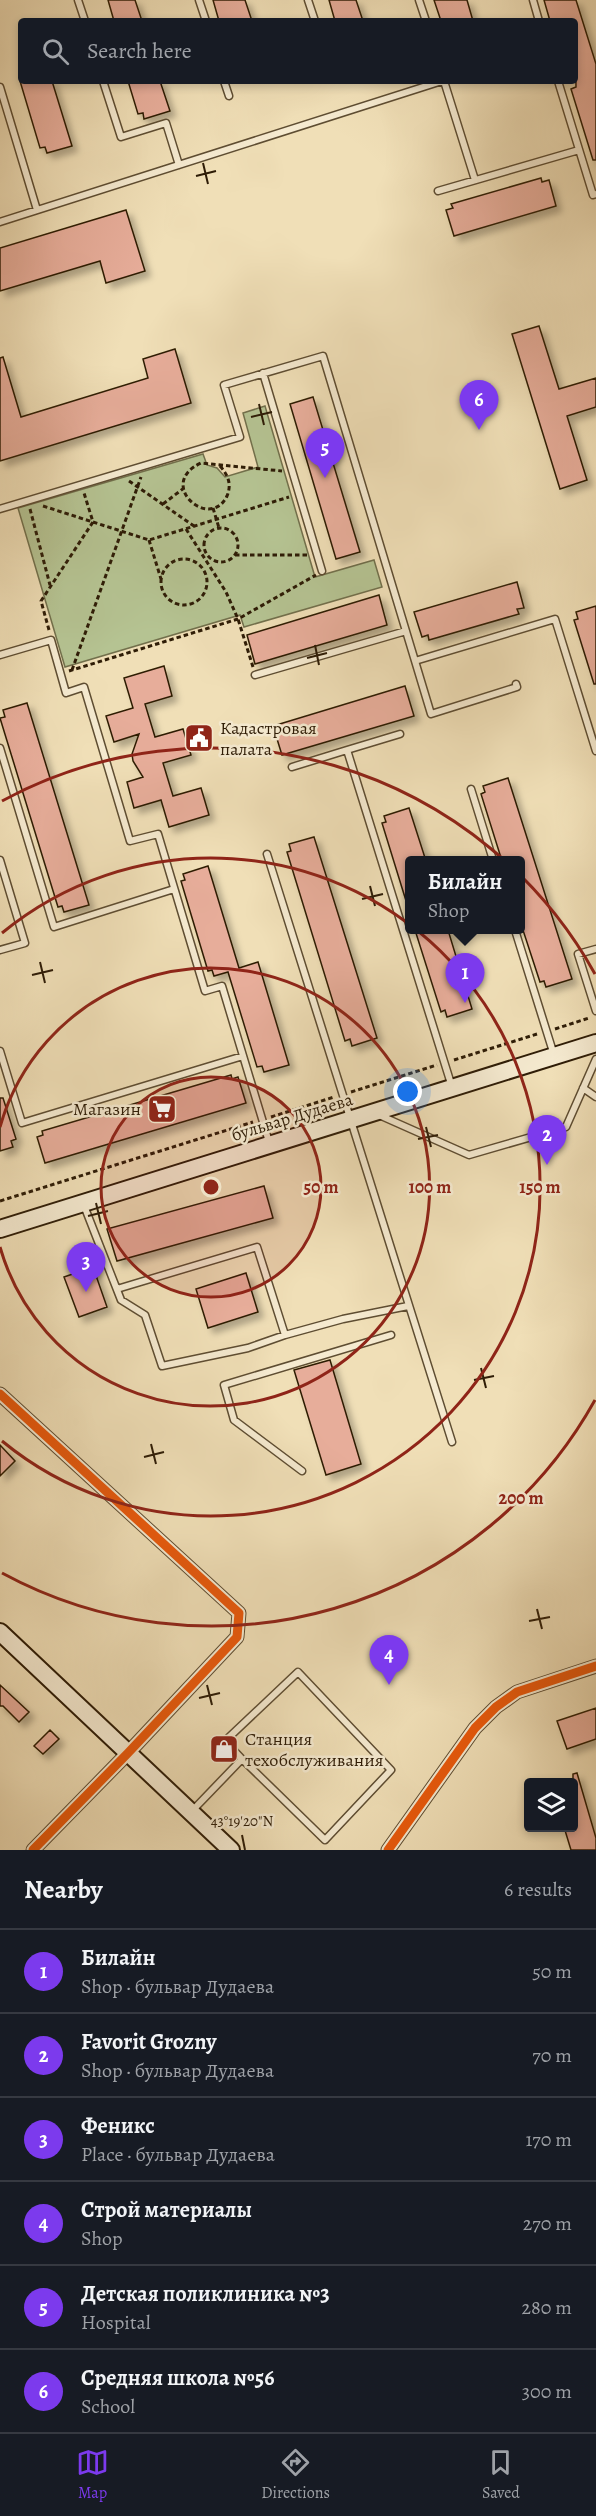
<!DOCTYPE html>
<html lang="en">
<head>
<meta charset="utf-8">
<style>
  :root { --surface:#171b24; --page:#242831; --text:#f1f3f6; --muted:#9ea1a6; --line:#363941; --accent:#7c3aed }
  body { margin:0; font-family:Alegreya,serif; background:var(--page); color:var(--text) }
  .controls { position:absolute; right:18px; bottom:18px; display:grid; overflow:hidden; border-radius:6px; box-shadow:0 3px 9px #0003 }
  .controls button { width:54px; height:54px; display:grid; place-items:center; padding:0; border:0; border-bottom:2px solid var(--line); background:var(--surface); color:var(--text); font:30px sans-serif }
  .you { position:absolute; left:408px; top:1092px; width:21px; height:21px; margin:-15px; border:4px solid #fff; border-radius:50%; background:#1a73e8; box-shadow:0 0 0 9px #1a73e833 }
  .badge { display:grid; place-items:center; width:39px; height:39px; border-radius:50%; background:var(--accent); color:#fff; font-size:20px; font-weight:700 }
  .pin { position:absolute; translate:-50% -50px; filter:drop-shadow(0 2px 3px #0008) }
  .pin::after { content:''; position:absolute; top:32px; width:21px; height:18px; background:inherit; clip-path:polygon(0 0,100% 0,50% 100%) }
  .popup { position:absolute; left:405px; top:856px; width:120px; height:78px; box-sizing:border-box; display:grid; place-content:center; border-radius:6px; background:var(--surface); filter:drop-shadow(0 2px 4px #0005); font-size:20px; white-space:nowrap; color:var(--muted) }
  .popup b { font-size:22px; color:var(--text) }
  .popup::after { content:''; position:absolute; left:50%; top:100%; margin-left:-12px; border:12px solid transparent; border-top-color:var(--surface) }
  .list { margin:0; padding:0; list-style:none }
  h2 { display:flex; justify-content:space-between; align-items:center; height:78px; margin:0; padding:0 24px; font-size:26px }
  h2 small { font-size:20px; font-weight:400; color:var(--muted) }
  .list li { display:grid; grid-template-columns:39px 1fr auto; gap:18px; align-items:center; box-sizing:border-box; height:84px; padding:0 24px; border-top:2px solid var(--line) }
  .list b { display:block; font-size:22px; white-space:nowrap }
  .list p { margin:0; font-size:20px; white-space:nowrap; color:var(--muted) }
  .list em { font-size:20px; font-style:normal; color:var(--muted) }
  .icon { flex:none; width:33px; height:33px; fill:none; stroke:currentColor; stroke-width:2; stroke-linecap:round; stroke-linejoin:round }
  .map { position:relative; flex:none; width:596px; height:1850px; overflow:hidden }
  .search { position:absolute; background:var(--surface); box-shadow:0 3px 9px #0003; left:18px; right:18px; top:18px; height:66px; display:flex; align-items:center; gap:15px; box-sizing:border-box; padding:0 21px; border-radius:6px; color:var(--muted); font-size:22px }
  .sheet { height:582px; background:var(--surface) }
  nav { display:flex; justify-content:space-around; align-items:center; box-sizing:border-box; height:84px; border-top:2px solid var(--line); background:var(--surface); font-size:16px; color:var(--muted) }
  nav a { display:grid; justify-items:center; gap:3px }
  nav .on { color:var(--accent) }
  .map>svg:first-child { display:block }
</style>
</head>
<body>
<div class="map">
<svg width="596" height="1850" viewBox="0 0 596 1850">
  <defs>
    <filter id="shadow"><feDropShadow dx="5.5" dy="5.5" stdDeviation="3" flood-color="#0004"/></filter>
  </defs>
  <rect width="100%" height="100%" fill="#f0dfb7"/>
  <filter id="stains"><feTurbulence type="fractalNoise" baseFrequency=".00333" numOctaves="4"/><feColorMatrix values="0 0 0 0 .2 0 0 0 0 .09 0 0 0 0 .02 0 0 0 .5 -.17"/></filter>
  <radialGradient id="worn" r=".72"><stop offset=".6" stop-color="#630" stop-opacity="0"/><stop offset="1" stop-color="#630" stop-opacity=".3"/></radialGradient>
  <!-- green -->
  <path fill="#b5c392" stroke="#72704c" stroke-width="1.5" d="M265,406L315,577L374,560L382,587L244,627L240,615L65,667L18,508L203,454L207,465L217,468L225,477L258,467L243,413Z"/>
  <!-- building -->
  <path fill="#e7ad9a" stroke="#2e1c06" stroke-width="1.5" filter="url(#shadow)" d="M108,0H135L142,21H114Z
    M213,0H245L252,21H219Z
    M329,0H356L363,21H335Z
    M434,0H467L473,21H441Z
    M544,0H576L596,64V160H593L571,89L576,87L575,21H550Z
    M20,81H52L72,146L47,153L45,147L40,148Z
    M128,81H160L170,111L144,119L143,113L138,114Z
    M541,178L542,182L549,180L556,206L454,236L446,210L453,208L451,204Z
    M126,210L145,271L106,283L100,261L0,291V248Z
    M539,326L559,389L596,378V407L567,416L587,480L560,489L512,334Z
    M175,349L191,403L0,461V358L3,357L21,417L148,378L143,359Z
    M313,397L360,552L336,559L290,404Z
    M517,582L524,608L517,609L519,614L429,640L428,635L422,637L414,612Z
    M379,595L387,625L255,664L247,635Z
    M596,606V684H594L574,620L578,619L576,612Z
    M164,666L172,696L145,704L155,737L183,729L191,755L163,763L173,796L201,788L209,815L169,827L161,800L134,808L127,782L143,777L133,761L132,754L139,734L114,742L106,716L133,708L124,678Z
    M405,686L414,716L282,755L273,726Z
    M27,703L89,905L64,912L62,906L58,907L0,718L5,717L3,710Z
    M508,778L572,979L546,987L544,981L540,982L520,921V861H502L481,794L485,792L483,786Z
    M409,808L426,861H410V903L407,904L382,823L386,822L384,816Z
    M314,837L377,1038L352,1046L350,1039L345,1041L287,852L291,851L289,844Z
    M208,866L239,968L258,962L289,1065L264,1072L262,1066L257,1067L228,972L214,976L212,970L208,971L181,881L185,880L183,874Z
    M415,930H448L472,1009L447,1017L445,1010L441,1012Z
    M231,1075L232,1079L238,1077L246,1103L45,1163L37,1137L43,1135L42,1131Z
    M0,1098H3L16,1139L11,1141L13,1147L0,1151Z
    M264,1186L273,1218L117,1261L107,1229Z
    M93,1267L107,1307L79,1317L64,1277Z
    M246,1273L258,1312L208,1328L196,1289Z
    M330,1360L361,1464L326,1475L294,1370Z
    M0,1445L15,1461L0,1476Z
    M0,1685L29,1712L19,1722L3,1706H0Z
    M596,1708V1739L567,1749L557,1721Z
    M50,1730L59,1739L43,1754L34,1746Z
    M577,1773L596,1838V1850H571L564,1827H573V1774Z"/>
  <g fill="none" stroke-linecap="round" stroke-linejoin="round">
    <!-- lane casing -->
    <g stroke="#5e4d32" stroke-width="9">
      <path id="lane" d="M78,0L85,21
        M199,0L206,21
        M308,0L315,21
        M419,0L426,21
        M533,0L539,21
        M103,81L121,137L166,123L179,165
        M224,81L229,96
        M444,81L475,180
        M558,81L593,195L596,194
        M0,87L37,210
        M438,191L579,150
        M0,222L442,81
        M263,373L322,571
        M0,509L240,437L224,385L323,356L431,714L517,687L516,684
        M0,655L51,640L66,693L84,687L130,841L158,834L205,991L222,986L269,1142
        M415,661L555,619L596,751
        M255,675L406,631
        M0,748L54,927L174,889
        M347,750L400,734
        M292,767L347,750L452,1087
        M471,789L493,860
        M267,854L452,1442
        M0,860L25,943L0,950
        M515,930L554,1055
        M596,949L578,954L596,1011
        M0,1051L22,1123L243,1056
        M583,1088L596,1097
        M379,1115L469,1155L566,1127L596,1059
        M83,1203L121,1300L145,1315L162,1366L248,1348L285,1335L343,1319L408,1306
        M117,1289L257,1247L285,1335
        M302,1471L234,1420L224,1385L391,1335
        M192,1811L242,1759L325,1840L391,1770L298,1672L225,1741L242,1759"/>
    </g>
    <!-- street casing -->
    <g stroke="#5e4d32" stroke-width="15">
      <path id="street" d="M0,1394L239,1613L237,1637L128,1753L33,1850
        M388,1850L475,1728L496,1707L517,1692L596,1666"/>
    </g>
    <!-- secondary casing -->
    <g stroke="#2e1c06" stroke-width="20">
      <path id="secondary" d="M0,1229L596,1043
        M0,1632L231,1850"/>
    </g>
    <!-- path -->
    <path stroke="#2e1c06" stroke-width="3" stroke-dasharray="4.5 3" stroke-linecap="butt" d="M220,466C228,475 232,484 227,496C210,532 155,484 201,463L282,471
      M129,481L194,526
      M163,504L184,488
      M43,506L149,540L289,497
      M213,508L219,528
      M30,509L50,585
      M204 545a17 17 0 1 1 34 0a17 17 0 1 1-34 0Z
      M186,529L226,592L238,619L253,667
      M149,540L161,579
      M235,555H308
      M161 582a23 23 0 1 1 46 0a23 23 0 1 1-46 0Z
      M49,630L41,601L93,522L84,493
      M72,670L141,477
      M69,671L238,619L316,575
      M555,1029L589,1018
      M454,1060L537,1034
      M351,1092L437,1065
      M271,1117L334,1097
      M0,1201L253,1122"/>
    <!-- lane -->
    <use href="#lane" stroke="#f5ead0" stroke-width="6"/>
    <!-- street -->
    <use href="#street" stroke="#f5ead0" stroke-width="12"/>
    <!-- secondary -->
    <use href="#secondary" stroke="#f5ead0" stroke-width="16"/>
    <!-- cycleway casing -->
    <g stroke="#f5ead0" stroke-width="13">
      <path id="cycleway" d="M0,1394L239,1613L237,1637L128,1753L33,1850
        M388,1850L475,1728L496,1707L517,1692L596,1666"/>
    </g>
    <!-- cycleway -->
    <use href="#cycleway" stroke="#e8590c" stroke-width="9"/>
  </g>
  <!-- ticks -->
  <path fill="none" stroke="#2e1c06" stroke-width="2" d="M203,163L208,184M196,176L216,171M259,404L264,425M251,417L272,412M315,645L319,665M307,658L327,653M370,886L375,906M362,899L383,894M40,962L45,983M32,975L53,970M426,1127L431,1147M418,1139L438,1135M96,1203L101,1224M88,1216L108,1211M481,1368L486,1388M474,1380L494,1376M151,1444L156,1464M144,1457L164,1452M537,1609L542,1629M529,1621L550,1617M207,1685L212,1705M199,1698L220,1693M242,1835L245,1850"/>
  <!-- distance rings -->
  <circle cx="211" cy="1187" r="110" fill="#8f2418" fill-opacity=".12"/>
  <g fill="none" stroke="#8f2418" stroke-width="3">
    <circle cx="211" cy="1187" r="110"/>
    <path d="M0 1127A219 219 0 1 1 0 1247"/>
    <path d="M2 933A329 329 0 1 1 2 1441"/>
    <path d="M595 1400A439 439 0 0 1 2 1573M2 801A439 439 0 0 1 595 974"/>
  </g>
  <!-- icons -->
  <defs>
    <g id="civic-square" transform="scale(1.5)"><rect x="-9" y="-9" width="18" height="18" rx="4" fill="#8f2418" stroke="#f5ead0"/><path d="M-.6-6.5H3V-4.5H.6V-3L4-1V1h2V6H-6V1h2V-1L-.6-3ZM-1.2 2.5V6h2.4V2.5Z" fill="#fff"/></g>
    <g id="supermarket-square" transform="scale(1.5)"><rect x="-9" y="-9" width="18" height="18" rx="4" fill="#8f2418" stroke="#f5ead0"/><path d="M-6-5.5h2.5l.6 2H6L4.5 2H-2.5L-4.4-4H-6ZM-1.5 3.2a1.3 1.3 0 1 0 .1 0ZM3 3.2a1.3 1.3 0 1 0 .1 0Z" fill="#fff"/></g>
    <g id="shop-square" transform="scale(1.5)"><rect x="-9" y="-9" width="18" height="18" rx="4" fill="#8f2418" stroke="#f5ead0"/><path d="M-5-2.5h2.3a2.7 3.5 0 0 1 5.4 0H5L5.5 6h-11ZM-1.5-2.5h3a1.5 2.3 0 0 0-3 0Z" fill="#fff"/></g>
  </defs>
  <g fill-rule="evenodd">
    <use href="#civic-square" x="199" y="738"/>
    <use href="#supermarket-square" x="162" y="1109"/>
    <use href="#shop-square" x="224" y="1749"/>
  </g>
  <g text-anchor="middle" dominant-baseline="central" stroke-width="5" stroke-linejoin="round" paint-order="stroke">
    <!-- poi labels -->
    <g font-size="18" fill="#2e1c06" stroke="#f5ead0" text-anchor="start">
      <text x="220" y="728">Кадастровая<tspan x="220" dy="21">палата</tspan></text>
      <text x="141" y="1109" text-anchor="end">Магазин</text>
      <text x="245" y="1739">Станция<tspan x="245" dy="21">техобслуживания</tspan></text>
    </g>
    <!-- street labels -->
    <g font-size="18" fill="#2e1c06" stroke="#f5ead0">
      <text transform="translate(292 1117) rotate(-17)">бульвар Дудаева</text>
    </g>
  </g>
  <g font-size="15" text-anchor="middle" fill="#2e1c06" stroke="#f5ead0" stroke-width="5" stroke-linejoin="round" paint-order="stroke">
    <text x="242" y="1826">43°19'20"N</text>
  </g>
  <circle cx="211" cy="1187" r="9" fill="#8f2418" stroke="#f5ead0" stroke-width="3"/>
  <g font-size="18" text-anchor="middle" font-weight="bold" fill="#8f2418" stroke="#f5ead0" stroke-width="5" stroke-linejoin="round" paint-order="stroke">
    <text x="321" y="1193">50 m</text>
    <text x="430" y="1193">100 m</text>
    <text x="540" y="1193">150 m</text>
    <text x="521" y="1504">200 m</text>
  </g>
  <rect width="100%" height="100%" filter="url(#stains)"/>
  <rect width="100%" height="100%" fill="url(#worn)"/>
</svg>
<div class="controls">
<button><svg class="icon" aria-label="layers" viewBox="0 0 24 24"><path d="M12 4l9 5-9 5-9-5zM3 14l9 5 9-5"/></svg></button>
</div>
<div class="you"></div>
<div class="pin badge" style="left:465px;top:1003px">1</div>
<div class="popup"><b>Билайн</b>Shop</div>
<div class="pin badge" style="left:547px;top:1165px">2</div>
<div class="pin badge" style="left:86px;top:1292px">3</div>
<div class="pin badge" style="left:389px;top:1685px">4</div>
<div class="pin badge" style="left:325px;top:478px">5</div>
<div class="pin badge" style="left:479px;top:430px">6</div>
<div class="search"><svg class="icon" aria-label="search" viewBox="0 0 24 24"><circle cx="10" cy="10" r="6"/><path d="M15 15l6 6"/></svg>Search here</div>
</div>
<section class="sheet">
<h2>Nearby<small>6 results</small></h2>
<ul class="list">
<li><span class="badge">1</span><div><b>Билайн</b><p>Shop · бульвар Дудаева</p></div><em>50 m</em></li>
<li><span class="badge">2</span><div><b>Favorit Grozny</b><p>Shop · бульвар Дудаева</p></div><em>70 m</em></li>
<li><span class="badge">3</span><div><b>Феникс</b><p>Place · бульвар Дудаева</p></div><em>170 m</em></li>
<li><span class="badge">4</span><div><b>Строй материалы</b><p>Shop</p></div><em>270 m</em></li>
<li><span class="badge">5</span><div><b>Детская поликлиника №3</b><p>Hospital</p></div><em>280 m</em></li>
<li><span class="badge">6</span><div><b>Средняя школа №56</b><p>School</p></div><em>300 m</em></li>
</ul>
</section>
<nav>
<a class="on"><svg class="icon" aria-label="map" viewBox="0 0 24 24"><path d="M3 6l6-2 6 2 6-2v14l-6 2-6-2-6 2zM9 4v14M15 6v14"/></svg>Map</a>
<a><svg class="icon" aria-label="directions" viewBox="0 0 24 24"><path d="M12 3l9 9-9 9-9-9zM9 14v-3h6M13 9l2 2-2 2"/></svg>Directions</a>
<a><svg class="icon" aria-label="saved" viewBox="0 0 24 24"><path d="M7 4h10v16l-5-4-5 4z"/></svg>Saved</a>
</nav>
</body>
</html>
